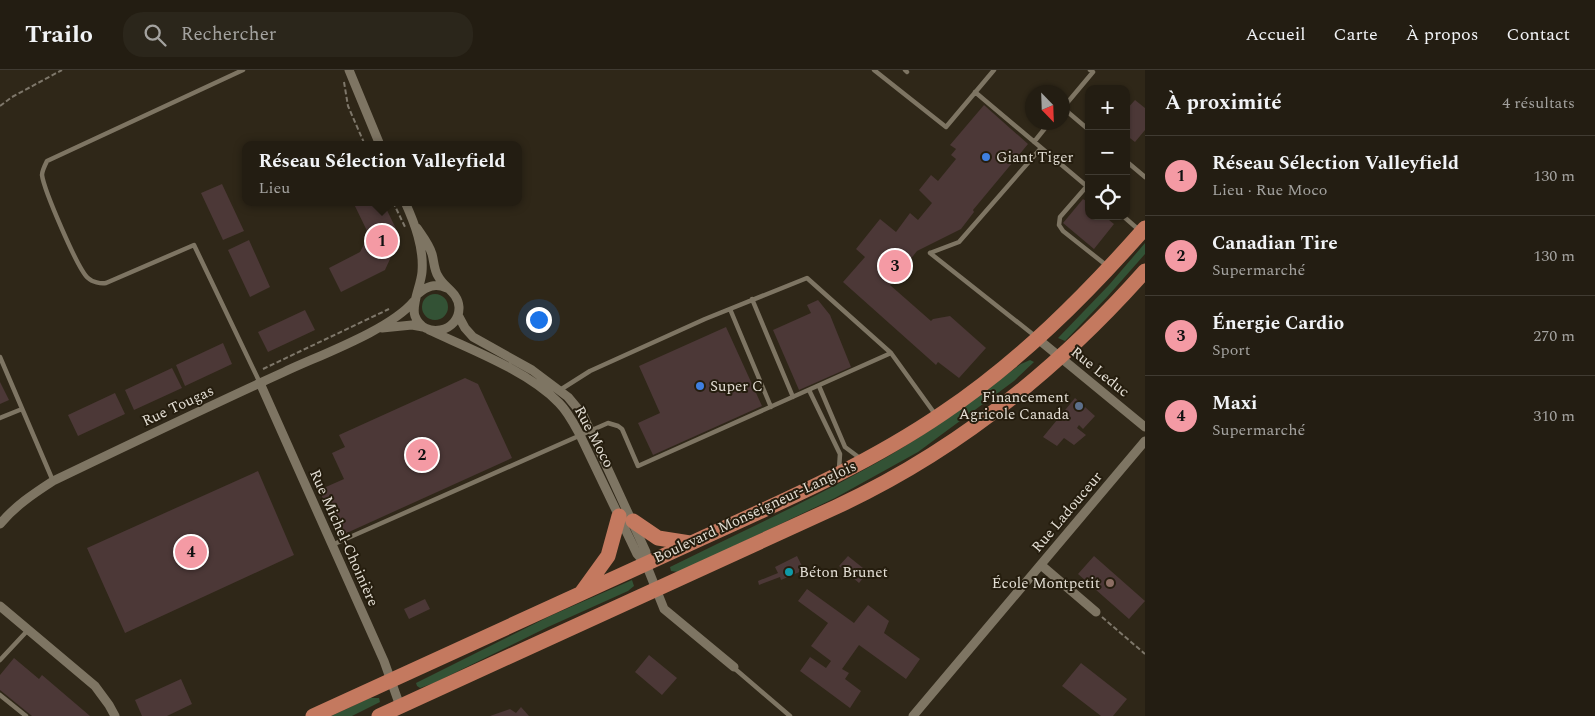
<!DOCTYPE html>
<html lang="fr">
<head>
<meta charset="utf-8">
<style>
  :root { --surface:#231d12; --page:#2b261b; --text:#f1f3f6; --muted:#a3a29f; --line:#403b32; --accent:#f49aa4 }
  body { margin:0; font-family:Spectral,serif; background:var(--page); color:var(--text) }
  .controls { position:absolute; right:15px; top:15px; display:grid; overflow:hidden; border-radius:10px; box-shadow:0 1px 4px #0004 }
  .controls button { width:45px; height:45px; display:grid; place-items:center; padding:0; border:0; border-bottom:1px solid var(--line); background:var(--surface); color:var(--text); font:25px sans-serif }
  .compass { position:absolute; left:1025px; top:15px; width:45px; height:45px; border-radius:50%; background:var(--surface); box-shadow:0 1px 4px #0004; rotate:157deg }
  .you { position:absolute; left:538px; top:249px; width:18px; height:18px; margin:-12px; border:4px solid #fff; border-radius:50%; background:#1a73e8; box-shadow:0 0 0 8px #1a73e833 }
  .badge { display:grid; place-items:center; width:32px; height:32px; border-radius:50%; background:var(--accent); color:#111; font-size:16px; font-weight:700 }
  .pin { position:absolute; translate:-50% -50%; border:2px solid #fff; box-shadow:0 1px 5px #0006 }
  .popup { position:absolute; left:242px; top:71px; width:280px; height:65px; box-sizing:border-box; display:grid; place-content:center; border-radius:10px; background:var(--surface); filter:drop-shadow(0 1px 4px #0005); font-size:16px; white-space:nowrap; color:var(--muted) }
  .popup b { font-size:19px; color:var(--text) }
  .popup::after { content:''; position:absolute; left:50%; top:100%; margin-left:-10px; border:10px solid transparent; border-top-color:var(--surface) }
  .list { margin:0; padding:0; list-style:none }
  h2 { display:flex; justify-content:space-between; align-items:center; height:65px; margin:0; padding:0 20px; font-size:21px }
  h2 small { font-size:16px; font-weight:400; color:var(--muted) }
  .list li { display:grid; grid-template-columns:32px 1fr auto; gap:15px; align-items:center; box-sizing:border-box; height:80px; padding:0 20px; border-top:1px solid var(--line) }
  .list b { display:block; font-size:19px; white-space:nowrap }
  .list p { margin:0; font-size:16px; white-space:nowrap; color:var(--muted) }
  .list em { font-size:16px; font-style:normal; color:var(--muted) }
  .icon { flex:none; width:28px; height:28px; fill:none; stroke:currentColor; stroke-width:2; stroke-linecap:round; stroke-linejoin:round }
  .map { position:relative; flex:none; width:1145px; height:646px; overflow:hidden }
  header { display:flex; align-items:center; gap:30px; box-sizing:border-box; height:70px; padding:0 25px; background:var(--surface); border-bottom:1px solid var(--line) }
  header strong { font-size:24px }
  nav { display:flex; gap:28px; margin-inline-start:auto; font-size:18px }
  .search { width:350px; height:45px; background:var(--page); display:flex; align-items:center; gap:12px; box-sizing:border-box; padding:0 18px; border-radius:20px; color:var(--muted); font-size:19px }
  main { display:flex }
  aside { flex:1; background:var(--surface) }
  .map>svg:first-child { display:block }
</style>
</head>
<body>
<header>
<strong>Trailo</strong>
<div class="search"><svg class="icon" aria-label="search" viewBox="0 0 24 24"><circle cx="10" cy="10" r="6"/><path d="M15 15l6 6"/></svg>Rechercher</div>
<nav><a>Accueil</a><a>Carte</a><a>À propos</a><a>Contact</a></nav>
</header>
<main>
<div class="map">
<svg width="1145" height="646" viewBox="0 0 1145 646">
  <rect width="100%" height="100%" fill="#2f2718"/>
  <!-- green -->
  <path fill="#335235" d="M1145,173V184L1108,226L1065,271L1058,268L1109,215Z
    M422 237a13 13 0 1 1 26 0a13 13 0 1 1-26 0Z
    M1030,290L1034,292L1014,311L918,382L835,428L696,494L678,502L671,501L670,497C743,461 817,427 887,387C934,360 977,326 1021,294Z
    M632,510L634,516L628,521L548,557L434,613L420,618L417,616L416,613L550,546Z
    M370,628H379L380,632L352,646H331Z"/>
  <!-- building -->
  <path fill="#4c3837" d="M1135,30L1145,38V60L1135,72L1126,65V40Z
    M984,35L1028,74L973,140L974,142L961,159L917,181L890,215L931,251L933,249L950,246L986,278L959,308L938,292L936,295L843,212L865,187L856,179L880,149L896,162L910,143L918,150L932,133L919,120L931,105L938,111L956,89L951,85L956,79L950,75Z
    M222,114L244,161L223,170L201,123Z
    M1083,129L1089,133V146H1104L1114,154L1094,179L1063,153Z
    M353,132H383L400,167L385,200L341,222L329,198L360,182L369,165Z
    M249,170L270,217L250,227L228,180Z
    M818,230L830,245L851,297L799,320L773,260L811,243L807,235Z
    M305,240L315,260L268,282L258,262Z
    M726,257L762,336L653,385L638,353L660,343L639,296Z
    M223,273L232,294L185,316L176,295Z
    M172,298L182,318L134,340L125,320Z
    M465,308L478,314L512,388L340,466L319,420L344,409L332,383L345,377L339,365Z
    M0,312L9,330L0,334Z
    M115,323L125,344L78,366L68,345Z
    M1075,328L1095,346L1083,359L1079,355L1077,358L1086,365L1074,375L1064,368L1057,376L1043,367Z
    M258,401L294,485L125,563L87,478Z
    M797,486L804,500L781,510L780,507L759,515L758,511L778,503L775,497Z
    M848,486L868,502L859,513L839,496Z
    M1094,486L1145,531L1129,549L1078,504Z
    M807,519L854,553L868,535L889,551L884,563L920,589L906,609L859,575L842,599L849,603L845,609L861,621L850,638L800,601L810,587L826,598L831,591L811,576L828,553L798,531Z
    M425,529L430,539L409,549L404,539Z
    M649,585L677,608L662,625L635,602Z
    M14,588L39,609L42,605L90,646H32L0,620V605Z
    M1081,593L1127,629L1113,646H1101L1062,616Z
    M181,609L192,634L167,646H142L135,630Z
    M521,637L529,646H490L510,639L516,643Z"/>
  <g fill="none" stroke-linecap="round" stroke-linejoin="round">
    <!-- path -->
    <path stroke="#7e776a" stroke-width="2" stroke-dasharray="5 2.5" stroke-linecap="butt" d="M344,12L348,36L365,75
      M0,36L12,27L62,0
      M393,132L406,159
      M263,299L389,239
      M1102,547L1145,584"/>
    <!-- service -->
    <path stroke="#7e7563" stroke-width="4.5" d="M243,0L47,91C45,95 42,101 42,105C44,120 78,200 88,208C92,212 101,214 106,213L194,175L260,313
      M874,0L946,57L994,0
      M905,0L907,2
      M975,22L1089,118
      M1063,38L1089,60
      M1062,39L1093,2L1090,0
      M1034,72L1050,52
      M1126,91L1145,107
      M1087,116L1060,147L1059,155L1063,161L1106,195
      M1123,146L1139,160
      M930,183L959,172L1041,78
      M930,183L1035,266
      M752,229L793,327
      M730,239L771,337
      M0,287L53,411
      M819,316L845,377L861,389
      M560,320L590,301L705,249L807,208L891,283L935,344
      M809,320L840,384L839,399
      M0,348L22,339
      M332,475L608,353L618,356L622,359L638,396L891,283
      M0,590L28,560
      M734,598L790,646
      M0,625L26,646"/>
    <!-- minor -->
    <path stroke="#7e7563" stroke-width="9" d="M349,0L380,75
      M405,132C415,154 424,178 422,202C421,215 411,235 415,246C424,270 460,262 459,237C458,222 444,218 438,206C434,200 434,191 432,184C429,174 423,167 417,158
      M418,224C427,216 435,213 447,218
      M458,245L465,258L473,267L532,300L568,327L583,345L646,482V494
      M382,258L412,255L423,257
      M429,260C470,279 528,301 559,333C568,342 574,354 580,365L637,484L646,494L664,539L734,597
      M1038,269L1145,357
      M260,313L384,591L400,636
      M0,454C15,436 33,424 53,411C130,374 207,337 284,302C320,285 390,260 414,231
      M1041,495L1096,542
      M0,536L95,616L109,635L115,646
      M913,646L1145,371"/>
    <!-- trunk -->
    <path stroke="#c4795f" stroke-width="15" d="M633,451L658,468L690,473
      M582,522L608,486L619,446
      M313,646C437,589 562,532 687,475C774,435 864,397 943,343C1020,291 1084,227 1145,158
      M379,646L836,437C955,382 1058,299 1145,201"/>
  </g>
  <!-- markers -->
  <g fill="#3f7fe0" stroke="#251d0e" stroke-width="2">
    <circle cx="986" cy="87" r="5"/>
    <circle cx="700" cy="316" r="5"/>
  </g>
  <circle fill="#5c6f8a" stroke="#251d0e" stroke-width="2" cx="1079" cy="336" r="5"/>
  <circle fill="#0f9aa8" stroke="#251d0e" stroke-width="2" cx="789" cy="502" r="5"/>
  <circle fill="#8d6e63" stroke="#251d0e" stroke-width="2" cx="1110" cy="513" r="5"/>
  <g text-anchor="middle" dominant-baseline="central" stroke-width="4" stroke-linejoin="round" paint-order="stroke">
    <!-- poi labels -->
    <g font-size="15" fill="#e4dfd5" stroke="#251d0e" text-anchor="start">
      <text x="996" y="87">Giant Tiger</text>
      <text x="710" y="316">Super C</text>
      <text x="1069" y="327" text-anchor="end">Financement<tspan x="1069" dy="17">Agricole Canada</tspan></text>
      <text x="799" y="502">Béton Brunet</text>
      <text x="1100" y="513" text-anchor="end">École Montpetit</text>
    </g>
    <!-- street labels -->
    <g font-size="15" fill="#e4dfd5" stroke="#251d0e">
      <text transform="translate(1100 302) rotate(39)">Rue Leduc</text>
      <text transform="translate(178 336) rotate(-25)">Rue Tougas</text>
      <text transform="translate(594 367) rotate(62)">Rue Moco</text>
      <text transform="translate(755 442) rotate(-25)">Boulevard Monseigneur-Langlois</text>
      <text transform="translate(1067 442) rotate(-50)">Rue Ladouceur</text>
      <text transform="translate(344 468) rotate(66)">Rue Michel-Choinière</text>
    </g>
  </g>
</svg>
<div class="controls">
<button>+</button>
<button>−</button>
<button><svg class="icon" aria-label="locate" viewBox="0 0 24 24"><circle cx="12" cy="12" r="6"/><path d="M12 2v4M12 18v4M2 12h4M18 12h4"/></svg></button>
</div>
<svg class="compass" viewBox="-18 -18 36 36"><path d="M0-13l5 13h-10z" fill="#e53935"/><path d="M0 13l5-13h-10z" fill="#a3a29f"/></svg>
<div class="you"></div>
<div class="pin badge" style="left:382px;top:171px">1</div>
<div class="popup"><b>Réseau Sélection Valleyfield</b>Lieu</div>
<div class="pin badge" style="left:422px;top:385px">2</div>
<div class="pin badge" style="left:895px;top:196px">3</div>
<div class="pin badge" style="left:191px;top:482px">4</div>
</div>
<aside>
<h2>À proximité<small>4 résultats</small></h2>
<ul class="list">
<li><span class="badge">1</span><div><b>Réseau Sélection Valleyfield</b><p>Lieu · Rue Moco</p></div><em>130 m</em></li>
<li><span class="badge">2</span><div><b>Canadian Tire</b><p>Supermarché</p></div><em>130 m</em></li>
<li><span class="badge">3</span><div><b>Énergie Cardio</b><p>Sport</p></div><em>270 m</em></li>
<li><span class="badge">4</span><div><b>Maxi</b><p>Supermarché</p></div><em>310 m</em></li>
</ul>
</aside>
</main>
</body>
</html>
